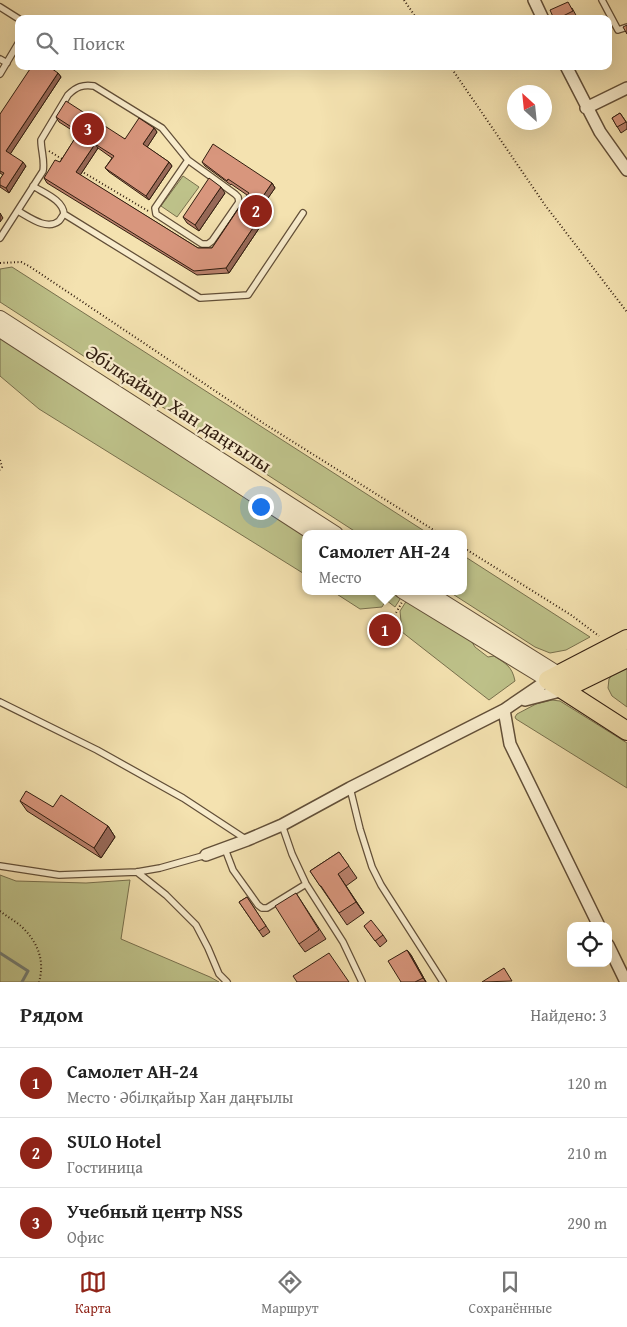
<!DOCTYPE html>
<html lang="ru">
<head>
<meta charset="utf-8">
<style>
  :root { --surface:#fff; --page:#f2f2f2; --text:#222; --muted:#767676; --line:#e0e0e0; --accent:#8f2418 }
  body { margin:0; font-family:"Gentium Book Plus",serif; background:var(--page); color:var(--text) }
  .controls { position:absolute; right:15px; bottom:15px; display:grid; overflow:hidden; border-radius:10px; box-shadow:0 5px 20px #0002 }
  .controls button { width:45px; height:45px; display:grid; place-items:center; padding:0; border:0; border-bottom:1px solid var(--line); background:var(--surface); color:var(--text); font:25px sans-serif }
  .compass { position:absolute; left:507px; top:85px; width:45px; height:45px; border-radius:50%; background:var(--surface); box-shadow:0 5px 20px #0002; rotate:333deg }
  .you { position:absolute; left:260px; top:506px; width:18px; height:18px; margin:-12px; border:4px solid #fff; border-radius:50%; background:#1a73e8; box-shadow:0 0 0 8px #1a73e833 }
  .badge { display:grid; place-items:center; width:32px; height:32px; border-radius:50%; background:var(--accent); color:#fff; font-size:16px; font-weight:700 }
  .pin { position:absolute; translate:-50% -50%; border:2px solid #fff; box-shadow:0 1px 5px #0006 }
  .popup { position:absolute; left:302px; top:530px; width:165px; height:65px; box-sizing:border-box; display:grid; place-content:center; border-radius:10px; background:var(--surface); filter:drop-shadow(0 1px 4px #0005); font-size:16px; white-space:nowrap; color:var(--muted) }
  .popup b { font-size:19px; color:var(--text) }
  .popup::after { content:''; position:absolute; left:50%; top:100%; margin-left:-10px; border:10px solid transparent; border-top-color:var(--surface) }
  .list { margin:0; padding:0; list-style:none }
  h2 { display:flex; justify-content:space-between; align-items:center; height:65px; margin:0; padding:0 20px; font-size:21px }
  h2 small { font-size:16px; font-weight:400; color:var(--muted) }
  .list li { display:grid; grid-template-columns:32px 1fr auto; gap:15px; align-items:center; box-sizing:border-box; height:70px; padding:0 20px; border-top:1px solid var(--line) }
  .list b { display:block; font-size:19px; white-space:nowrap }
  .list p { margin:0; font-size:16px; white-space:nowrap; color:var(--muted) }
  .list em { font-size:16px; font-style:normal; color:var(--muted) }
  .icon { flex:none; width:28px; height:28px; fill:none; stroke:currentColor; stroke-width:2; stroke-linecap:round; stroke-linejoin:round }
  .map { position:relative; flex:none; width:627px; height:982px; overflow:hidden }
  .search { position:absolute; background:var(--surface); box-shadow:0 5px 20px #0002; left:15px; right:15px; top:15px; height:55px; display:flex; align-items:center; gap:12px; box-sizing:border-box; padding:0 18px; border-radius:10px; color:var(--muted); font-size:19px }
  .sheet { height:275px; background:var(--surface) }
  nav { display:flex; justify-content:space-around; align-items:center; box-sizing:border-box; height:70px; border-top:1px solid var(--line); background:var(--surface); font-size:14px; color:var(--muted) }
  nav a { display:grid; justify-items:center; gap:2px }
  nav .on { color:var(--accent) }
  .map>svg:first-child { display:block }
</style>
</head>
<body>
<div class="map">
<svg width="627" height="982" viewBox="0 0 627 982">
  <rect width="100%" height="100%" fill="#f4e2b0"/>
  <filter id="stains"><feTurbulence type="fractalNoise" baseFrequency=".004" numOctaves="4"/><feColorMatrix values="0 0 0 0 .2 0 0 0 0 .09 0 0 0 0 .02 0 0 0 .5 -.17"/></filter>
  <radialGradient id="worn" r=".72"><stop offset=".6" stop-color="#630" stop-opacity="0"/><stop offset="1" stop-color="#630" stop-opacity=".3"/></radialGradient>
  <!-- green -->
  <path fill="#bec28a" stroke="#78704d" d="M183,176L199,187L177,217L161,206Z
    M12,267L429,534H359L0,302V269Z
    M0,338L306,535V575L39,409L0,376Z
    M464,556L590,637L566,650L550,653L535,647L448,591H464Z
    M332,591H394L402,596L395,607L386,600L382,607L360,609Z
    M407,600L472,642L475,647L488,657L494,656C506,664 512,666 515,681L489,700L402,632L400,611Z
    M627,668V707L612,696L608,688L609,679L614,673Z
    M552,700L560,701L627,743V788L516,719L515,717L517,714L536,704Z
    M0,875L16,881L86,883L130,880L121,939L210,977L219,982H0Z"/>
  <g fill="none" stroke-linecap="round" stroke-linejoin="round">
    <!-- stream -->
    <path stroke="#737d73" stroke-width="3" d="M0,953L28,971L22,982"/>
    <!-- service casing -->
    <g stroke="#624f38" stroke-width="8">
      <path id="service" d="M602,0L618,30L627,27
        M0,7L19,19
        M0,59L7,63
        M0,74L19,42
        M33,186C44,193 63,200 64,214L200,298L248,295L303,213
        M18,211C29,217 47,231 59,221C61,219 62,216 64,214
        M0,238L43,171C45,160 41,151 41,140L68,95C76,87 83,84 94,86L162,128L188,160L235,194L238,197L239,202L212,241L208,244H202L156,214L155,208L188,160
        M0,702L97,750L183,798L247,840
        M350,788L360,829L372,867L381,885L443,982
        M282,825L292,854L306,884L343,942L362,982
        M225,849L233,870L258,905L262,908H267L306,884
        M0,866L59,875L137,872L160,868L206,855
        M137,872L166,895L196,925L208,948L219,974L227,982"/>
    </g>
    <!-- minor casing -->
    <g stroke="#624f38" stroke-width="14">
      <path id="minor" d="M534,0L543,19
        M566,66L600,132L627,170
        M586,108L627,88
        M525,700L564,690
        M504,710L510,744L599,926
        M206,855L247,840L282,825L350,788L504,710L548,680
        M608,945L626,982"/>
    </g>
    <!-- tertiary casing -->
    <g stroke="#624f38" stroke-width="16">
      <path id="tertiary" d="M0,318L336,534
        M0,330L314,534
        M402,591L548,680
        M426,591L560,675"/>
    </g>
    <!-- primary casing -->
    <g stroke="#321e10" stroke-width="20">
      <path id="primary" d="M548,680L627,731
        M548,680L627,639
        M564,690L574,684L627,658"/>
    </g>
    <!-- path -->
    <path stroke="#321e10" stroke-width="2" stroke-dasharray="1 2.5" stroke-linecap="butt" d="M404,0L417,19
      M450,66L545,205L627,312
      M49,151L62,159
      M81,171L148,211
      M0,263L21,262L29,266L263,423L440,534
      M0,460L2,467L0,470
      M464,548L571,615L599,636
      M391,622L402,602
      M0,911C7,917 16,921 23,928C38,943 45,961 39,982"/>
    <!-- service -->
    <use href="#service" stroke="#f8eccc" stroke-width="5.5"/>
    <!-- minor -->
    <use href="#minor" stroke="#f8eccc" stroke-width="11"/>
    <!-- tertiary -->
    <use href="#tertiary" stroke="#f8eccc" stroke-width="14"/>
    <!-- primary -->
    <use href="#primary" stroke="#f4e2b0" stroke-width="18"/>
  </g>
  <!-- wall -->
  <path fill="#ba816c" stroke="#321e10" d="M572,8L577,17L574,19H554Z
    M58,73L61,77L10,154L26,166L9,193L0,187V179L3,175L0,173V114Z
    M620,113L627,123V129L621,133L612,118Z
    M56,117L125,139L154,128L157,132L147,147L169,162L172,166L149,200L109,172L105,168L112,158L98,148L80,175L198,248H212L247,195L231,184V185L205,166L202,162L272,183L275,188L265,202L272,209L229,273L197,275L47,183L44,178L60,162L78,134L59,122Z
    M225,193L199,231L187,223L183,217Z
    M20,801L53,807L108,826L115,837L101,858L27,811Z
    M339,852L357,878L346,886L364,913L347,925L310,871Z
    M296,893L326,939L305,952L299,944Z
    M247,897L270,932L263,937L239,902Z
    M364,926L383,935L387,941L380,947Z
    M407,950L411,955L426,982H401Z"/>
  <!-- shaded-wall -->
  <path fill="#976958" stroke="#321e10" d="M58,73L61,77L9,156L6,151Z
    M154,128L157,132L146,149L143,144Z
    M95,144L98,148L79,177L76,172Z
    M23,162L26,166L9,193L6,188Z
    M169,162L172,166L149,200L146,196Z
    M272,183L275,188L264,204L261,199Z
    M221,187L225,193L199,231L195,225Z
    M269,204L272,209L229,273L226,268Z
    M0,213L3,218L0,222Z
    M108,826L115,837L101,858L94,848Z
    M338,874L364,913L356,902Z
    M407,950L411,955L426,982L423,978Z"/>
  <!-- building -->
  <path fill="#d8967d" stroke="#321e10" d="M568,2L573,11L557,19H554L550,10Z
    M627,25V34L623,27Z
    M32,66H48L58,73L6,151L23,162L6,188L0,185V179L4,173L0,171V114Z
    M66,101L125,139L139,118L154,128L143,144L169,162L146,196L105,168L114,156L95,144L76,172L198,248H212L249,193L228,179L227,181L202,162L213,144L272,183L261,199L269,204L226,268L194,271L44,178L55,160L60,162L79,132L56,117Z
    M620,113L626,122L617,127L612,118Z
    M209,178L221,187L195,225L183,217Z
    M26,791L53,807L61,795L108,826L94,848L20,801Z
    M339,852L349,866L338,874L356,902L339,913L321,886H320L310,871Z
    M296,893L319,930L299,944L275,906Z
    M247,897L266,926L259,931L239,902Z
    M371,920L383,935L375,941L364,926Z
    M407,950L423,978L415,982H401L388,961Z
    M329,953L349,982H297L293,976Z
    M504,968L512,981L482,982Z"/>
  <g text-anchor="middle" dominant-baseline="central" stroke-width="4.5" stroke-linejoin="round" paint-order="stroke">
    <!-- street labels -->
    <g font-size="20" fill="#321e10" stroke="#f8eccc">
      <text transform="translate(179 408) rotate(33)">Әбілқайыр Хан даңғылы</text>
    </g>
  </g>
  <rect width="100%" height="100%" filter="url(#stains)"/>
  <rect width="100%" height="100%" fill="url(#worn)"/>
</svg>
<div class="controls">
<button><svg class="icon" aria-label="locate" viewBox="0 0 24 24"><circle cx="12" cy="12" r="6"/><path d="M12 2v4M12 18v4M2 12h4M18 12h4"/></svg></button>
</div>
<svg class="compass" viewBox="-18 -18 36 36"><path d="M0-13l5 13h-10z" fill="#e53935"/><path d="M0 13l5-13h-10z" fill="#767676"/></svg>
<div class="you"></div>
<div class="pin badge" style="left:385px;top:630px">1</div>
<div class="popup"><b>Самолет АН-24</b>Место</div>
<div class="pin badge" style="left:256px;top:211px">2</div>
<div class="pin badge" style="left:88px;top:129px">3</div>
<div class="search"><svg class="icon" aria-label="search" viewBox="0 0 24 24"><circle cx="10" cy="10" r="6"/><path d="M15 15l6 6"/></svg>Поиск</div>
</div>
<section class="sheet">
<h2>Рядом<small>Найдено: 3</small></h2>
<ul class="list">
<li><span class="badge">1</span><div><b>Самолет АН-24</b><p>Место · Әбілқайыр Хан даңғылы</p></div><em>120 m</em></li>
<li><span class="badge">2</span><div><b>SULO Hotel</b><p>Гостиница</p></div><em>210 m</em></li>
<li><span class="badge">3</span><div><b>Учебный центр NSS</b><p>Офис</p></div><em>290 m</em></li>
</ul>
</section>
<nav>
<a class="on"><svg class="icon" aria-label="map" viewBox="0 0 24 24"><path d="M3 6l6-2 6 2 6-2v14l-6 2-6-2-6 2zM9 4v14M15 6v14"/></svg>Карта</a>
<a><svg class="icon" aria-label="directions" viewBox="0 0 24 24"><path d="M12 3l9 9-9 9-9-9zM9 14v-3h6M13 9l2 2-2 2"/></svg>Маршрут</a>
<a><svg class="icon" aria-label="saved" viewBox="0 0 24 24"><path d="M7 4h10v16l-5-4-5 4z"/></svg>Сохранённые</a>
</nav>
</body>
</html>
